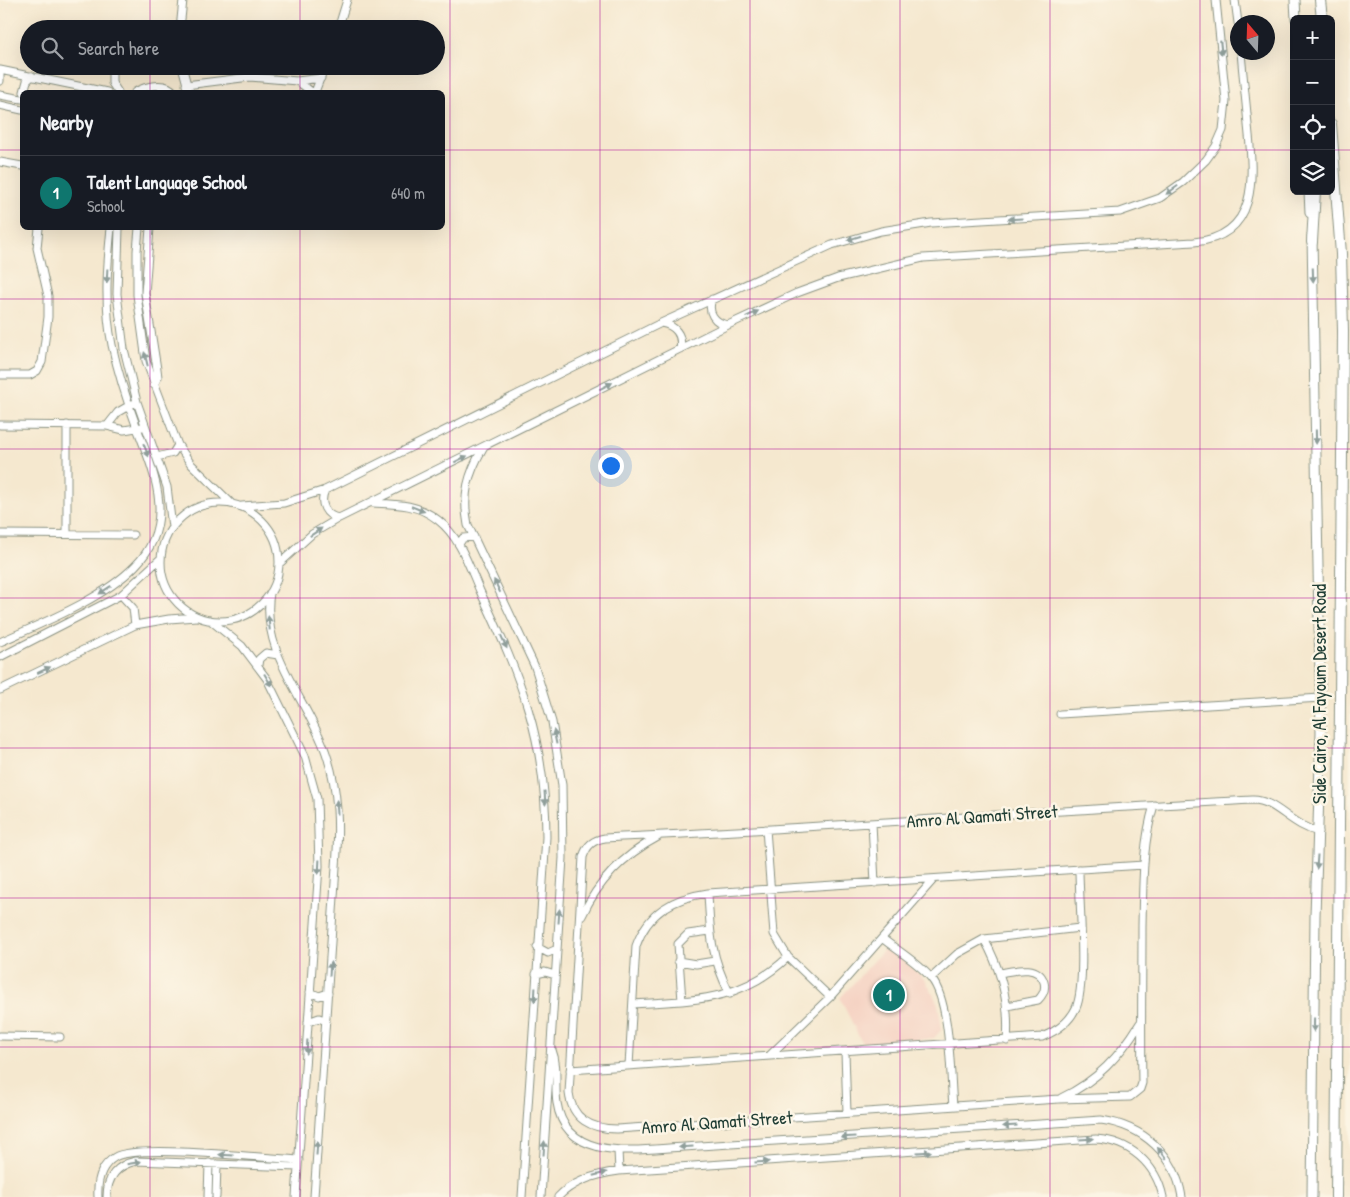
<!DOCTYPE html>
<html lang="en">
<head>
<meta charset="utf-8">
<style>
  :root { --surface:#171b24; --page:#20242c; --text:#f1f3f6; --muted:#9ea1a6; --line:#363941; --accent:#0f766e }
  body { margin:0; font-family:"Patrick Hand",sans-serif; background:var(--page); color:var(--text) }
  .controls { position:absolute; right:15px; top:15px; display:grid; overflow:hidden; border-radius:8px; box-shadow:0 5px 20px #0002 }
  .controls button { width:45px; height:45px; display:grid; place-items:center; padding:0; border:0; border-bottom:1px solid var(--line); background:var(--surface); color:var(--text); font:25px sans-serif }
  .compass { position:absolute; left:1230px; top:15px; width:45px; height:45px; border-radius:50%; background:var(--surface); box-shadow:0 5px 20px #0002; rotate:341deg }
  .you { position:absolute; left:610px; top:465px; width:18px; height:18px; margin:-12px; border:4px solid #fff; border-radius:50%; background:#1a73e8; box-shadow:0 0 0 8px #1a73e833 }
  .badge { display:grid; place-items:center; width:32px; height:32px; border-radius:50%; background:var(--accent); color:#fff; font-size:16px; font-weight:700 }
  .pin { position:absolute; translate:-50% -50%; border:2px solid #fff; box-shadow:0 1px 5px #0006 }
  .list { margin:0; padding:0; list-style:none }
  h2 { display:flex; justify-content:space-between; align-items:center; height:65px; margin:0; padding:0 20px; font-size:21px }
  h2 small { font-size:16px; font-weight:400; color:var(--muted) }
  .list li { display:grid; grid-template-columns:32px 1fr auto; gap:15px; align-items:center; box-sizing:border-box; height:75px; padding:0 20px; border-top:1px solid var(--line) }
  .list b { display:block; font-size:19px; white-space:nowrap }
  .list p { margin:0; font-size:16px; white-space:nowrap; color:var(--muted) }
  .list em { font-size:16px; font-style:normal; color:var(--muted) }
  .icon { flex:none; width:28px; height:28px; fill:none; stroke:currentColor; stroke-width:2; stroke-linecap:round; stroke-linejoin:round }
  .map { position:relative; flex:none; width:1350px; height:1197px; overflow:hidden }
  .search { position:absolute; background:var(--surface); box-shadow:0 5px 20px #0002; left:20px; top:20px; width:425px; height:55px; display:flex; align-items:center; gap:12px; box-sizing:border-box; padding:0 18px; border-radius:28px; color:var(--muted); font-size:19px }
  .panel { position:absolute; background:var(--surface); box-shadow:0 5px 20px #0002; left:20px; top:90px; width:425px; height:140px; border-radius:8px }
  .map>svg:first-child { display:block }
</style>
</head>
<body>
<div class="map">
<svg width="1350" height="1197" viewBox="0 0 1350 1197">
  <rect width="100%" height="100%" fill="#fcf5e5"/>
  <filter id="ink" filterUnits="userSpaceOnUse"><feTurbulence type="fractalNoise" baseFrequency=".02" numOctaves="2"/><feDisplacementMap in="SourceGraphic" scale="10" xChannelSelector="R" yChannelSelector="G"/><feConvolveMatrix kernelMatrix="1 2 1 2 8 2 1 2 1" color-interpolation-filters="sRGB"/></filter>
  <filter id="wash" filterUnits="userSpaceOnUse"><feTurbulence type="fractalNoise" baseFrequency=".0096" numOctaves="4" result="noise"/><feDisplacementMap in="SourceGraphic" scale="20" xChannelSelector="R" yChannelSelector="G"/><feGaussianBlur stdDeviation="1.12" result="paint"/><feColorMatrix in="noise" values="0 0 0 0 0 0 0 0 0 0 0 0 0 0 0 0 0 1.4 0 .05"/><feComposite in="paint" operator="in"/></filter>
  <g filter="url(#wash)">
    <rect width="100%" height="100%" fill="#f5e8cf"/>
    <!-- built -->
    <path fill="#f5d2c2" d="M889,949L896,952L926,981L938,1004L942,1029L934,1038L863,1045L840,998L884,950Z"/>
  </g>
  <g filter="url(#ink)">
    <g fill="none" stroke-linecap="round" stroke-linejoin="round">
      <!-- minor casing -->
      <g stroke="#8a9282" stroke-width="9">
        <path id="minor" d="M1235,0L1238,23
          M180,29L183,0
          M338,29L347,0
          M112,66V83L118,92
          M182,66L189,92
          M0,70L107,92
          M0,75V81
          M297,81L312,92
          M186,85L250,77L297,81L321,78
          M24,92L27,81L32,76
          M135,92C145,86 166,81 174,92
          M315,92L325,66
          M0,95L22,99
          M0,105L22,110
          M0,162L22,166
          M119,228L117,294L124,349L137,402L167,487L172,527
          M139,228L137,251V295L146,361L178,445L191,464L232,504
          M150,228L145,293L157,369L158,377L154,385
          M712,299C707,312 714,323 728,325
          M661,323C675,325 683,335 680,349
          M0,375H30L37,371L42,362L48,317V296L37,248L39,228
          M0,425L107,426L124,430L142,427
          M67,425V533
          M107,426L118,412L132,404
          M483,448C468,474 462,495 468,525L535,667L552,722L562,785L563,858L541,1197
          M157,457L173,453L178,445
          M325,490C319,503 325,516 339,518
          M373,503C397,504 418,504 438,520C460,537 469,566 480,591C521,678 546,739 546,837L522,1197
          M161 562a59 59 0 1 1 118 0a59 59 0 1 1-118 0Z
          M242,506L284,503L325,490L661,323L832,245L881,231L931,223L1120,212L1160,198L1183,182L1206,160L1216,146L1223,130L1226,101L1216,0
          M0,534L133,535
          M459,544L463,538L474,537
          M279,564L312,534L339,518L728,325L797,293L838,278L923,258L1194,242C1261,236 1253,174 1248,125C1246,101 1243,77 1241,52
          M270,593C260,653 308,700 326,753C339,791 339,828 336,867L314,1197
          M121,595L133,608L135,625
          M210,620L242,646L267,679L305,756L317,799L319,866L296,1197
          M0,642C42,623 103,599 135,566C177,524 155,475 137,428C127,401 118,373 112,345C104,306 107,267 111,228
          M0,657L121,595L160,559
          M258,665L259,659L266,653L278,655
          M0,690L135,625L169,619L196,617
          M1060,714L1321,698
          M1154,805C1142,845 1143,885 1142,926C1142,978 1141,1030 1142,1083L1140,1089L1130,1097L1059,1099L617,1129C591,1129 572,1119 569,1093L583,857C587,845 593,840 605,838C821,828 1037,811 1253,800C1276,800 1291,826 1319,832
          M872,823L875,883
          M766,829L774,934L788,957L830,997
          M708,893C710,934 711,957 730,994
          M582,916C598,881 624,855 658,837
          M883,939C897,950 920,964 931,978C951,1002 950,1074 953,1106
          M984,939C1002,971 1010,1004 1007,1041
          M537,947L548,953L557,949
          M678,961L696,964L715,961
          M1000,973C1013,971 1038,963 1044,982C1046,989 1043,995 1038,1000L1007,1006
          M536,974L545,972L555,975
          M931,978L957,954L984,939L1080,928
          M310,992L319,996L328,993
          M682,1001L678,944L688,934L710,931
          M633,1004C694,1000 741,1002 788,957
          M308,1022L319,1018L326,1021
          M0,1036L60,1037
          M552,1050C559,1068 554,1085 557,1103C566,1164 641,1149 684,1147L1101,1120C1143,1126 1175,1154 1182,1197
          M845,1052L847,1113
          M769,1056L830,997L934,879
          M629,1066L636,946C648,912 673,898 708,893L1144,865
          M570,1070L1042,1037C1057,1031 1069,1023 1076,1008C1087,983 1079,900 1079,869
          M1061,1098C1097,1081 1120,1056 1140,1023
          M618,1150L619,1171
          M98,1197C97,1181 100,1166 115,1157C136,1144 266,1158 299,1160
          M107,1197C107,1177 117,1165 136,1161L298,1167
          M208,1197L209,1163
          M216,1197L217,1164
          M558,1197C574,1180 597,1174 619,1171L1096,1139C1130,1141 1156,1164 1163,1197"/>
      </g>
      <!-- major casing -->
      <g stroke="#8a9282" stroke-width="11">
        <path id="major" d="M1295,0L1296,19
          M1309,191L1310,213
          M1312,236L1321,732L1315,916L1312,1197"/>
      </g>
      <!-- highway casing -->
      <g stroke="#8a9282" stroke-width="12">
        <path id="highway" d="M1320,0L1322,19
          M1331,124L1341,254L1343,331L1336,1197
          M1312,242L1315,191"/>
      </g>
      <!-- minor -->
      <use href="#minor" stroke="#fff" stroke-width="7"/>
      <!-- major -->
      <use href="#major" stroke="#fff" stroke-width="9"/>
      <!-- highway -->
      <use href="#highway" stroke="#fff" stroke-width="10"/>
    </g>
    <!-- one-way arrows -->
    <defs><path id="oneway-solid" d="M-6-.8H1V-3.2L6.5 0L1 3.2V.8H-6Z" transform="scale(1.25)"/></defs>
    <g fill="#8f9e9a">
      <use href="#oneway-solid" transform="translate(1221 48) rotate(84)"/>
      <use href="#oneway-solid" transform="translate(1172 190) rotate(145)"/>
      <use href="#oneway-solid" transform="translate(1015 219) rotate(177)"/>
      <use href="#oneway-solid" transform="translate(854 238) rotate(163)"/>
      <use href="#oneway-solid" transform="translate(1313 275) rotate(88)"/>
      <use href="#oneway-solid" transform="translate(107 276) rotate(93)"/>
      <use href="#oneway-solid" transform="translate(752 314) rotate(-25)"/>
      <use href="#oneway-solid" transform="translate(146 359) rotate(-104)"/>
      <use href="#oneway-solid" transform="translate(606 386) rotate(-27)"/>
      <use href="#oneway-solid" transform="translate(1316 437) rotate(89)"/>
      <use href="#oneway-solid" transform="translate(146 450) rotate(68)"/>
      <use href="#oneway-solid" transform="translate(461 459) rotate(-26)"/>
      <use href="#oneway-solid" transform="translate(418 509) rotate(22)"/>
      <use href="#oneway-solid" transform="translate(316 532) rotate(-34)"/>
      <use href="#oneway-solid" transform="translate(497 586) rotate(-116)"/>
      <use href="#oneway-solid" transform="translate(105 590) rotate(146)"/>
      <use href="#oneway-solid" transform="translate(269 623) rotate(-96)"/>
      <use href="#oneway-solid" transform="translate(504 642) rotate(66)"/>
      <use href="#oneway-solid" transform="translate(44 670) rotate(-25)"/>
      <use href="#oneway-solid" transform="translate(268 680) rotate(59)"/>
      <use href="#oneway-solid" transform="translate(555 737) rotate(-102)"/>
      <use href="#oneway-solid" transform="translate(545 798) rotate(86)"/>
      <use href="#oneway-solid" transform="translate(337 807) rotate(-94)"/>
      <use href="#oneway-solid" transform="translate(1317 862) rotate(94)"/>
      <use href="#oneway-solid" transform="translate(319 867) rotate(93)"/>
      <use href="#oneway-solid" transform="translate(559 916) rotate(-86)"/>
      <use href="#oneway-solid" transform="translate(330 969) rotate(-86)"/>
      <use href="#oneway-solid" transform="translate(535 995) rotate(93)"/>
      <use href="#oneway-solid" transform="translate(1314 1025) rotate(91)"/>
      <use href="#oneway-solid" transform="translate(307 1047) rotate(93)"/>
      <use href="#oneway-solid" transform="translate(1010 1126) rotate(176)"/>
      <use href="#oneway-solid" transform="translate(848 1137) rotate(176)"/>
      <use href="#oneway-solid" transform="translate(1086 1139) rotate(-3)"/>
      <use href="#oneway-solid" transform="translate(686 1147) rotate(177)"/>
      <use href="#oneway-solid" transform="translate(317 1148) rotate(-86)"/>
      <use href="#oneway-solid" transform="translate(544 1148) rotate(-86)"/>
      <use href="#oneway-solid" transform="translate(924 1152) rotate(-4)"/>
      <use href="#oneway-solid" transform="translate(1162 1153) rotate(-129)"/>
      <use href="#oneway-solid" transform="translate(226 1155) rotate(-176)"/>
      <use href="#oneway-solid" transform="translate(762 1162) rotate(-3)"/>
      <use href="#oneway-solid" transform="translate(134 1163) rotate(-10)"/>
      <use href="#oneway-solid" transform="translate(600 1174) rotate(-14)"/>
    </g>
  </g>
  <!-- grid -->
  <path fill="none" stroke="#b5179e" stroke-width="1" stroke-opacity="0.55" d="M150,0V29M300,0V29M450,0V1197M600,0V1197M750,0V1197M900,0V1197M1050,0V1197M1200,0V1197M150,66V92M300,66V92M0,150H22M442,150H1294M1331,150H1350M150,228V1197M300,228V1197M0,299H1350M0,449H1350M0,598H1350M0,748H1350M0,898H1350M0,1047H1350"/>
  <g text-anchor="middle" dominant-baseline="central" stroke-width="5" stroke-linejoin="round" paint-order="stroke">
    <!-- street labels -->
    <g font-size="18" fill="#1f3d34" stroke="#fcf5e5">
      <text transform="translate(1319 694) rotate(-90)">Side Cairo, Al Fayoum Desert Road</text>
      <text transform="translate(982 816) rotate(-4)">Amro Al Qamati Street</text>
      <text transform="translate(717 1122) rotate(-4)">Amro Al Qamati Street</text>
    </g>
  </g>
</svg>
<div class="controls">
<button>+</button>
<button>−</button>
<button><svg class="icon" aria-label="locate" viewBox="0 0 24 24"><circle cx="12" cy="12" r="6"/><path d="M12 2v4M12 18v4M2 12h4M18 12h4"/></svg></button>
<button><svg class="icon" aria-label="layers" viewBox="0 0 24 24"><path d="M12 4l9 5-9 5-9-5zM3 14l9 5 9-5"/></svg></button>
</div>
<svg class="compass" viewBox="-18 -18 36 36"><path d="M0-13l5 13h-10z" fill="#e53935"/><path d="M0 13l5-13h-10z" fill="#9ea1a6"/></svg>
<div class="you"></div>
<div class="pin badge" style="left:889px;top:995px">1</div>
<div class="search"><svg class="icon" aria-label="search" viewBox="0 0 24 24"><circle cx="10" cy="10" r="6"/><path d="M15 15l6 6"/></svg>Search here</div>
<section class="panel">
<h2>Nearby<small></small></h2>
<ul class="list">
<li><span class="badge">1</span><div><b>Talent Language School</b><p>School</p></div><em>640 m</em></li>
</ul>
</section>
</div>
</body>
</html>
